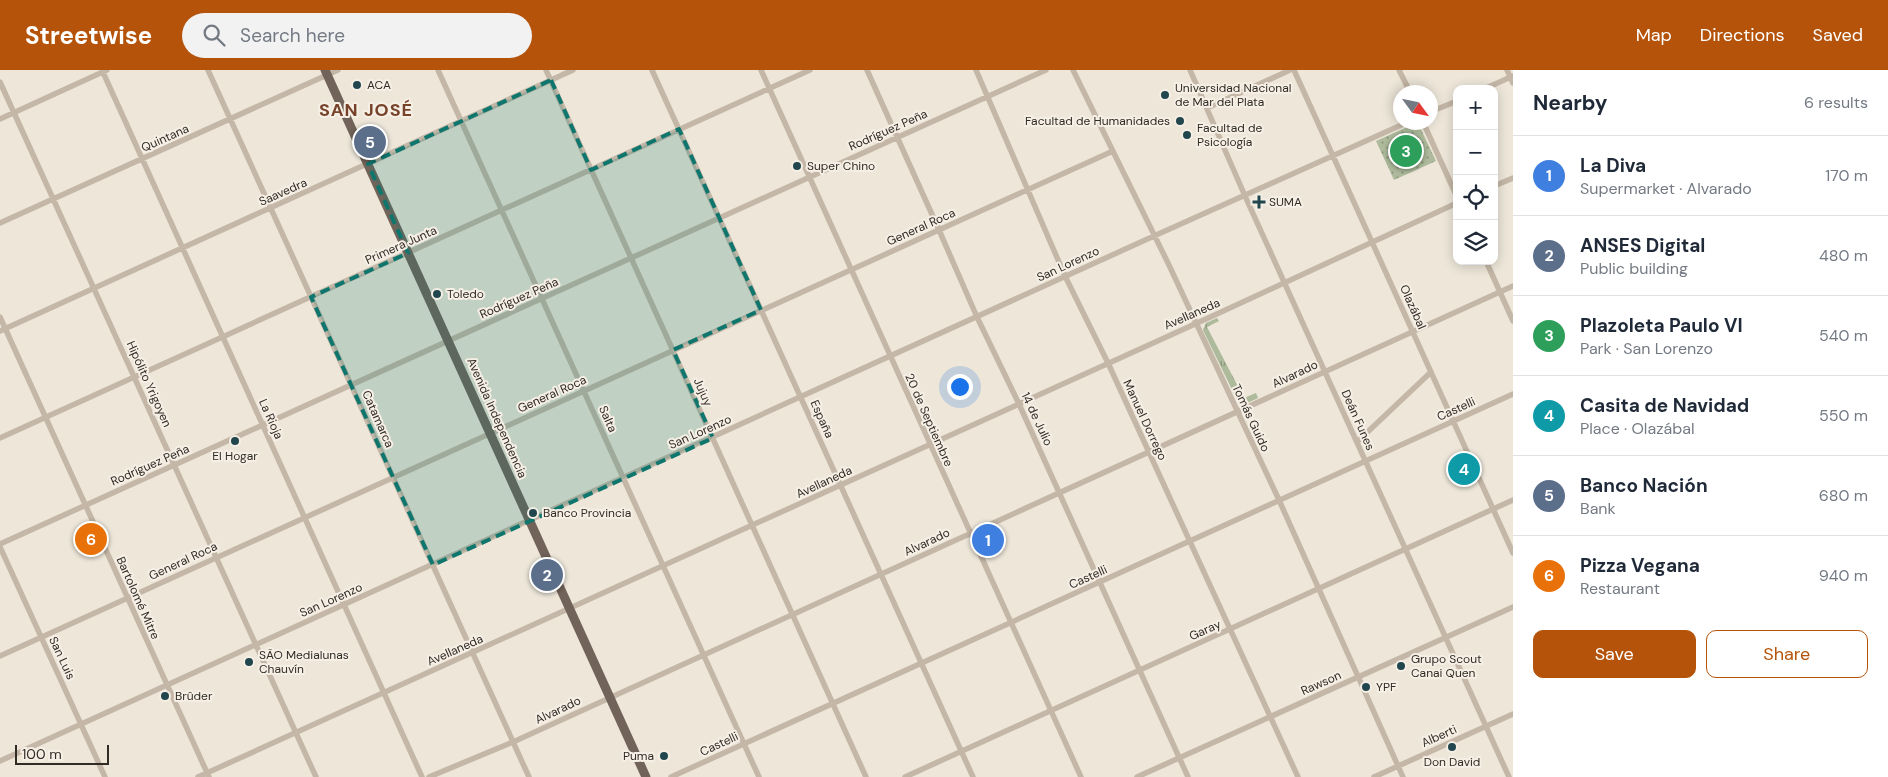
<!DOCTYPE html>
<html lang="en">
<head>
<meta charset="utf-8">
<style>
  :root { --surface:#fff; --page:#f2f2f3; --text:#1f2937; --muted:#747a83; --line:#e0e1e3; --accent:#b45309 }
  body { margin:0; font-family:"DM Sans",sans-serif; background:var(--page); color:var(--text) }
  .controls { position:absolute; right:15px; top:15px; display:grid; overflow:hidden; border-radius:10px; box-shadow:0 2px 12px #0003 }
  .controls button { width:45px; height:45px; display:grid; place-items:center; padding:0; border:0; border-bottom:1px solid var(--line); background:var(--surface); color:var(--text); font:25px sans-serif }
  .compass { position:absolute; left:1393px; top:15px; width:45px; height:45px; border-radius:50%; background:var(--surface); box-shadow:0 2px 12px #0003; rotate:123deg }
  .scale { position:absolute; left:15px; bottom:12px; width:94px; box-sizing:border-box; padding-left:5px; border:2px solid #312b26; border-top:0; font-size:14px; line-height:18px; white-space:nowrap; color:#312b26; -webkit-text-stroke:4px #f6efe5; paint-order:stroke }
  .you { position:absolute; left:959px; top:316px; width:18px; height:18px; margin:-12px; border:4px solid #fff; border-radius:50%; background:#1a73e8; box-shadow:0 0 0 8px #1a73e833 }
  .badge { display:grid; place-items:center; width:32px; height:32px; border-radius:50%; background:var(--accent); color:#fff; font-size:16px; font-weight:700 }
  .pin { position:absolute; translate:-50% -50%; border:2px solid #fff; box-shadow:0 1px 5px #0006 }
  .list { margin:0; padding:0; list-style:none }
  h2 { display:flex; justify-content:space-between; align-items:center; height:65px; margin:0; padding:0 20px; font-size:21px }
  h2 small { font-size:16px; font-weight:400; color:var(--muted) }
  .list li { display:grid; grid-template-columns:32px 1fr auto; gap:15px; align-items:center; box-sizing:border-box; height:80px; padding:0 20px; border-top:1px solid var(--line) }
  .list b { display:block; font-size:19px; white-space:nowrap }
  .list p { margin:0; font-size:16px; white-space:nowrap; color:var(--muted) }
  .list em { font-size:16px; font-style:normal; color:var(--muted) }
  .actions { display:flex; gap:10px; padding:15px 20px }
  .actions a { flex:1; padding:11px 0; border:1px solid var(--accent); border-radius:10px; text-align:center; font-size:18px; color:var(--accent) }
  .actions .main { background:var(--accent); color:#fff }
  .icon { flex:none; width:28px; height:28px; fill:none; stroke:currentColor; stroke-width:2; stroke-linecap:round; stroke-linejoin:round }
  .map { position:relative; flex:none; width:1513px; height:707px; overflow:hidden }
  header { display:flex; align-items:center; gap:30px; box-sizing:border-box; height:70px; padding:0 25px; background:var(--accent); color:#fff }
  header strong { font-size:24px }
  nav { display:flex; gap:28px; margin-inline-start:auto; font-size:18px }
  .search { width:350px; height:45px; background:var(--page); display:flex; align-items:center; gap:12px; box-sizing:border-box; padding:0 18px; border-radius:28px; color:var(--muted); font-size:19px }
  main { display:flex }
  aside { flex:1; background:var(--surface) }
  .map>svg:first-child { display:block }
</style>
</head>
<body>
<header>
<strong>Streetwise</strong>
<div class="search"><svg class="icon" aria-label="search" viewBox="0 0 24 24"><circle cx="10" cy="10" r="6"/><path d="M15 15l6 6"/></svg>Search here</div>
<nav><a>Map</a><a>Directions</a><a>Saved</a></nav>
</header>
<main>
<div class="map">
<svg width="1513" height="707" viewBox="0 0 1513 707">
  <defs>
    <pattern id="grass-tufts" width="24" height="20" patternUnits="userSpaceOnUse" patternTransform="scale(1.25)"><rect width="24" height="20" fill="#adba9b"/><path d="M3 7l-1-3M5 7V3M7 7l1-3M15 17l-1-3M17 17v-4M19 17l1-3" fill="none" stroke="#8d977e"/></pattern>
    <pattern id="park-dots" width="8" height="8" patternUnits="userSpaceOnUse" patternTransform="scale(1.25)"><rect width="8" height="8" fill="#adba9b"/><path d="M2 2h.1M6 6h.1" fill="none" stroke="#8d977e" stroke-width="1.8" stroke-linecap="round"/></pattern>
  </defs>
  <rect width="100%" height="100%" fill="#ede6d9"/>
  <!-- grass -->
  <path fill="url(#grass-tufts)" d="M1217,248L1219,251L1207,257L1244,328L1256,323L1258,328L1243,335L1238,332L1203,260L1206,253Z"/>
  <!-- park -->
  <path fill="url(#park-dots)" d="M1416,53H1418L1436,91L1394,110L1376,71Z"/>
  <g fill="none" stroke-linecap="round" stroke-linejoin="round">
    <!-- street -->
    <path stroke="#c4b7a7" stroke-width="5.5" d="M102,0L422,707
      M208,0L529,707
      M438,0L759,707
      M546,0L866,707
      M652,0L973,707
      M761,0L1081,707
      M867,0L939,160L977,247L1019,334L1188,707
      M976,0L1065,206L1108,293L1298,707
      M1073,0L1168,193L1279,430L1403,707
      M1190,0L1245,126L1509,707
      M1294,0L1513,483
      M1399,0L1410,22
      M1507,0L1513,13
      M0,12L316,707
      M1484,19L1513,6
      M1207,38L1290,0
      M1430,42L1457,31
      M0,49L107,0
      M1423,52L1457,127
      M1494,116L1513,108
      M0,153L338,0
      M1486,191L1513,251
      M0,247L209,707
      M0,261L573,0
      M0,368L810,0
      M1357,372L1431,302
      M0,474L1046,0
      M0,477L105,707
      M0,586L1113,81
      M0,691L1154,166L1408,52
      M198,707L1206,249L1457,133
      M429,707L513,672L1513,216
      M671,707L1513,324
      M905,707L1513,430
      M1137,707L1513,537
      M1374,707L1513,644"/>
    <!-- primary -->
    <path stroke="#716359" stroke-width="9" d="M325,0L646,707"/>
  </g>
  <!-- marked area -->
  <path fill="#0f766e" fill-opacity="0.2" stroke="#0f766e" stroke-width="4" stroke-dasharray="10 6" stroke-linejoin="round" d="M551,10L591,100L679,59L761,240L673,280L713,368L433,495L311,227L408,183L368,94Z"/>
  <!-- markers -->
  <g fill="#21464d" stroke="#f6efe5" stroke-width="2">
    <circle cx="357" cy="15" r="5"/>
    <circle cx="1165" cy="25" r="5"/>
    <circle cx="1180" cy="51" r="5"/>
    <circle cx="1187" cy="65" r="5"/>
    <circle cx="797" cy="96" r="5"/>
    <path d="M1256.5 124.5h5v5h5v5h-5v5h-5v-5h-5v-5h5z"/>
    <circle cx="437" cy="224" r="5"/>
    <circle cx="235" cy="371" r="5"/>
    <circle cx="533" cy="443" r="5"/>
    <circle cx="249" cy="592" r="5"/>
    <circle cx="1401" cy="596" r="5"/>
    <circle cx="1366" cy="617" r="5"/>
    <circle cx="165" cy="626" r="5"/>
    <circle cx="1452" cy="677" r="5"/>
    <circle cx="664" cy="686" r="5"/>
  </g>
  <g text-anchor="middle" dominant-baseline="central" stroke-width="4" stroke-linejoin="round" paint-order="stroke">
    <!-- poi labels -->
    <g font-size="12" fill="#312b26" stroke="#f6efe5" text-anchor="start">
      <text x="367" y="15">ACA</text>
      <text x="1175" y="18">Universidad Nacional<tspan x="1175" dy="14">de Mar del Plata</tspan></text>
      <text x="1170" y="51" text-anchor="end">Facultad de Humanidades</text>
      <text x="1197" y="58">Facultad de<tspan x="1197" dy="14">Psicología</tspan></text>
      <text x="807" y="96">Super Chino</text>
      <text x="1269" y="132">SUMA</text>
      <text x="447" y="224">Toledo</text>
      <text x="235" y="386" text-anchor="middle">El Hogar</text>
      <text x="543" y="443">Banco Provincia</text>
      <text x="259" y="585">SÃO Medialunas<tspan x="259" dy="14">Chauvín</tspan></text>
      <text x="1411" y="589">Grupo Scout<tspan x="1411" dy="14">Canai Quen</tspan></text>
      <text x="1376" y="617">YPF</text>
      <text x="175" y="626">Brûder</text>
      <text x="654" y="686" text-anchor="end">Puma</text>
      <text x="1452" y="692" text-anchor="middle">Don David</text>
    </g>
    <!-- street labels -->
    <g font-size="12" fill="#312b26" stroke="#f6efe5">
      <text transform="translate(888 60) rotate(-24)">Rodríguez Peña</text>
      <text transform="translate(165 68) rotate(-24)">Quintana</text>
      <text transform="translate(283 122) rotate(-24)">Saavedra</text>
      <text transform="translate(921 157) rotate(-24)">General Roca</text>
      <text transform="translate(401 175) rotate(-24)">Primera Junta</text>
      <text transform="translate(1068 194) rotate(-25)">San Lorenzo</text>
      <text transform="translate(519 228) rotate(-24)">Rodríguez Peña</text>
      <text transform="translate(1413 237) rotate(66)">Olazábal</text>
      <text transform="translate(1192 244) rotate(-24)">Avellaneda</text>
      <text transform="translate(1295 304) rotate(-25)">Alvarado</text>
      <text transform="translate(149 314) rotate(66)">Hipólito Yrigoyen</text>
      <text transform="translate(703 322) rotate(66)">Jujuy</text>
      <text transform="translate(552 324) rotate(-24)">General Roca</text>
      <text transform="translate(1456 339) rotate(-24)">Castelli</text>
      <text transform="translate(497 348) rotate(66)">Avenida Independencia</text>
      <text transform="translate(1251 348) rotate(65)">Tomás Guido</text>
      <text transform="translate(271 349) rotate(66)">La Rioja</text>
      <text transform="translate(378 349) rotate(66)">Catamarca</text>
      <text transform="translate(608 349) rotate(66)">Salta</text>
      <text transform="translate(822 349) rotate(66)">España</text>
      <text transform="translate(1037 349) rotate(65)">14 de Julio</text>
      <text transform="translate(929 350) rotate(66)">20 de Septiembre</text>
      <text transform="translate(1145 350) rotate(65)">Manuel Dorrego</text>
      <text transform="translate(1358 350) rotate(66)">Deán Funes</text>
      <text transform="translate(700 362) rotate(-24)">San Lorenzo</text>
      <text transform="translate(150 395) rotate(-24)">Rodríguez Peña</text>
      <text transform="translate(824 412) rotate(-25)">Avellaneda</text>
      <text transform="translate(927 472) rotate(-25)">Alvarado</text>
      <text transform="translate(183 491) rotate(-25)">General Roca</text>
      <text transform="translate(1088 507) rotate(-24)">Castelli</text>
      <text transform="translate(138 528) rotate(66)">Bartolomé Mitre</text>
      <text transform="translate(331 530) rotate(-24)">San Lorenzo</text>
      <text transform="translate(1205 560) rotate(-24)">Garay</text>
      <text transform="translate(455 580) rotate(-24)">Avellaneda</text>
      <text transform="translate(62 588) rotate(65)">San Luis</text>
      <text transform="translate(1321 613) rotate(-24)">Rawson</text>
      <text transform="translate(558 640) rotate(-25)">Alvarado</text>
      <text transform="translate(1439 666) rotate(-24)">Alberti</text>
      <text transform="translate(719 674) rotate(-25)">Castelli</text>
    </g>
    <!-- district labels -->
    <g font-size="18" font-weight="bold" letter-spacing="1" fill="#764229" stroke="#f6efe5">
      <text x="366" y="40">SAN JOSÉ</text>
    </g>
  </g>
</svg>
<div class="controls">
<button>+</button>
<button>−</button>
<button><svg class="icon" aria-label="locate" viewBox="0 0 24 24"><circle cx="12" cy="12" r="6"/><path d="M12 2v4M12 18v4M2 12h4M18 12h4"/></svg></button>
<button><svg class="icon" aria-label="layers" viewBox="0 0 24 24"><path d="M12 4l9 5-9 5-9-5zM3 14l9 5 9-5"/></svg></button>
</div>
<svg class="compass" viewBox="-18 -18 36 36"><path d="M0-13l5 13h-10z" fill="#e53935"/><path d="M0 13l5-13h-10z" fill="#747a83"/></svg>
<div class="scale">100 m</div>
<div class="you"></div>
<div class="pin badge" style="left:988px;top:470px;background:#3f7fe0">1</div>
<div class="pin badge" style="left:547px;top:505px;background:#5c6f8a">2</div>
<div class="pin badge" style="left:1406px;top:81px;background:#2e9e5b">3</div>
<div class="pin badge" style="left:1464px;top:399px;background:#0f9aa8">4</div>
<div class="pin badge" style="left:370px;top:72px;background:#5c6f8a">5</div>
<div class="pin badge" style="left:91px;top:469px;background:#e8710a">6</div>
</div>
<aside>
<h2>Nearby<small>6 results</small></h2>
<ul class="list">
<li><span class="badge" style="background:#3f7fe0">1</span><div><b>La Diva</b><p>Supermarket · Alvarado</p></div><em>170 m</em></li>
<li><span class="badge" style="background:#5c6f8a">2</span><div><b>ANSES Digital</b><p>Public building</p></div><em>480 m</em></li>
<li><span class="badge" style="background:#2e9e5b">3</span><div><b>Plazoleta Paulo VI</b><p>Park · San Lorenzo</p></div><em>540 m</em></li>
<li><span class="badge" style="background:#0f9aa8">4</span><div><b>Casita de Navidad</b><p>Place · Olazábal</p></div><em>550 m</em></li>
<li><span class="badge" style="background:#5c6f8a">5</span><div><b>Banco Nación</b><p>Bank</p></div><em>680 m</em></li>
<li><span class="badge" style="background:#e8710a">6</span><div><b>Pizza Vegana</b><p>Restaurant</p></div><em>940 m</em></li>
</ul>
<div class="actions"><a class="main">Save</a><a>Share</a></div>
</aside>
</main>
</body>
</html>
